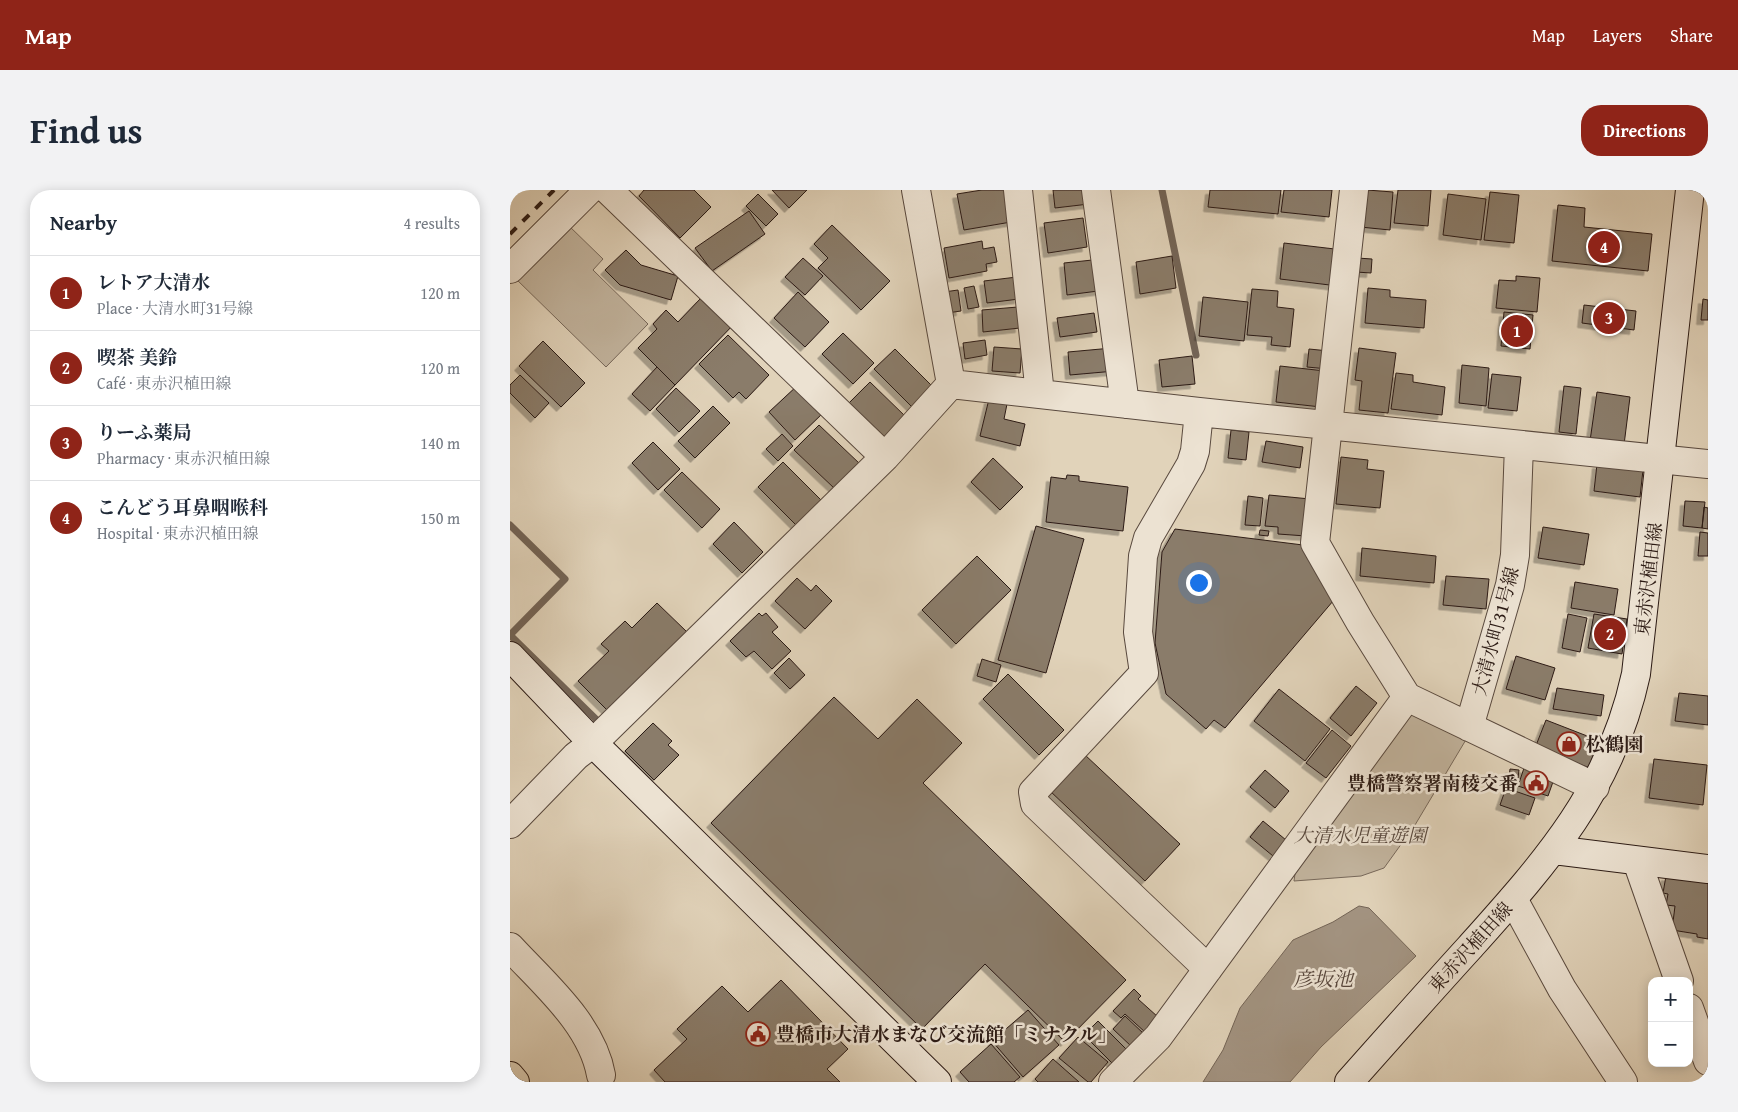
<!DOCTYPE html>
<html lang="en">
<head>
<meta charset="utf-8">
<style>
  :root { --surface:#fff; --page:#f2f2f3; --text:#1f2937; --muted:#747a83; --line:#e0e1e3; --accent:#8f2418 }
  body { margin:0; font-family:"Gentium Book Plus","Noto Serif JP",serif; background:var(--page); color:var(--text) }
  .controls { position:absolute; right:15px; bottom:15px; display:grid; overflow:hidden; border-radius:10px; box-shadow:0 2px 12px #0003 }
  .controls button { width:45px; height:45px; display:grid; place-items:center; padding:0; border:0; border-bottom:1px solid var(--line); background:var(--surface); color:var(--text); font:25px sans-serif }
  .you { position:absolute; left:688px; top:392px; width:18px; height:18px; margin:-12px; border:4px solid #fff; border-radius:50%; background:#1a73e8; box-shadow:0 0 0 8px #1a73e833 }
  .badge { display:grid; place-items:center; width:32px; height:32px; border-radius:50%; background:var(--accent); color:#fff; font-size:16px; font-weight:700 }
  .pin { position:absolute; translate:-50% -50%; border:2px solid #fff; box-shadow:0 1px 5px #0006 }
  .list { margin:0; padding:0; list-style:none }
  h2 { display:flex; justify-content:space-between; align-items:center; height:65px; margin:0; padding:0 20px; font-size:21px }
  h2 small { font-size:16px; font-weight:400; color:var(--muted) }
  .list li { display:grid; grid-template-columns:32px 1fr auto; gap:15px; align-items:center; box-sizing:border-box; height:75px; padding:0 20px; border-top:1px solid var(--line) }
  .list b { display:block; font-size:19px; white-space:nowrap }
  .list p { margin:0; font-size:16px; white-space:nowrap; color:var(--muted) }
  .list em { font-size:16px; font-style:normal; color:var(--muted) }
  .map { position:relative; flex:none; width:1198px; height:892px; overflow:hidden; border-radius:20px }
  header { display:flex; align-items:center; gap:30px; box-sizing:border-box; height:70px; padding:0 25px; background:var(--accent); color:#fff }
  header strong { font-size:24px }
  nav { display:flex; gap:28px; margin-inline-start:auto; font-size:18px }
  .intro { display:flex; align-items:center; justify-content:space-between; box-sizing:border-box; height:120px; padding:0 30px }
  h1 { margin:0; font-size:35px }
  .button { padding:12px 22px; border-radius:20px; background:var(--accent); color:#fff; font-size:18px; font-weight:700 }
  main { display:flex; gap:30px; padding:0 30px }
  aside { flex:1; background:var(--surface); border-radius:20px; box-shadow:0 2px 12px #0003 }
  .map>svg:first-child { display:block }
</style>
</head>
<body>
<header>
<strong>Map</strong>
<nav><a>Map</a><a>Layers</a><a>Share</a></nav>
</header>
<div class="intro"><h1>Find us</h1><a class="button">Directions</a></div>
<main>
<aside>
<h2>Nearby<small>4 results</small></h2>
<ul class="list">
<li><span class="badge">1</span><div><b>レトア大清水</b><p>Place · 大清水町31号線</p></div><em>120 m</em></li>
<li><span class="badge">2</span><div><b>喫茶 美鈴</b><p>Café · 東赤沢植田線</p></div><em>120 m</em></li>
<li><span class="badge">3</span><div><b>りーふ薬局</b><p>Pharmacy · 東赤沢植田線</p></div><em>140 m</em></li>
<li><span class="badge">4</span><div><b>こんどう耳鼻咽喉科</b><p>Hospital · 東赤沢植田線</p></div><em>150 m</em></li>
</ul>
</aside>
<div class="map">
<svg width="1198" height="892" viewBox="0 0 1198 892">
  <defs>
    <filter id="shadow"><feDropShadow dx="-4.5" dy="4.5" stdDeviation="0" flood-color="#0004"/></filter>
  </defs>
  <rect width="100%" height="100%" fill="#e1d3ba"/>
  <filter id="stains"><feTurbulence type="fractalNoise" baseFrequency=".004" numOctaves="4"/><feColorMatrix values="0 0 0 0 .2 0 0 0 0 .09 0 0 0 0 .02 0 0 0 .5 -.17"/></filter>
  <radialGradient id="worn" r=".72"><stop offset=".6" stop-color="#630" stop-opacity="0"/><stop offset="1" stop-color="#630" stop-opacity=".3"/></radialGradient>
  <!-- green -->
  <path fill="#c2b49e" stroke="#77685a" d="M57,34L93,69L83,80L138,134L96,177L4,87Z
    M898,521L957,548L905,635L874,678L851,686L784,691L788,662Z"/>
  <!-- water -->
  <path fill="#a39482" stroke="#736456" d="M849,716L859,718L906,766L811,857L780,892H693L713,860L730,818L783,750L823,732Z"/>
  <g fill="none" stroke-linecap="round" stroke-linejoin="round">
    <!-- stream -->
    <path stroke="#736456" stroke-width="7" d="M652,0L686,165
      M0,335L55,389L0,445L93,536"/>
  </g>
  <!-- building -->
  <path fill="#8a7b6b" stroke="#2c1b15" filter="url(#shadow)" d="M134,0H184L201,17L170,48L129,6Z
    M262,0H297L279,18Z
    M472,0H502L507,31L454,40L447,4Z
    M543,0H578L579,14L545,18Z
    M700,0H771L768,24L698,17Z
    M774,0H822L819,27L771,22Z
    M857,0L883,2L880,40L850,37Z
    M888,0H921L918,36L884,33Z
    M980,2L1009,5L1004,53L974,50Z
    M248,4L268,24L256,36L236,16Z
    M938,4L976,9L971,50L933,45Z
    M1048,15L1075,18L1074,37L1142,44L1138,81L1042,71Z
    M239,21L255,44L202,81L185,58Z
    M573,28L577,57L538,63L534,33Z
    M322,35L380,91L351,120L308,78L318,68L304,54Z
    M472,51L473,59L484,57L487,72L476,74L477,81L439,88L434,58Z
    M774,53L833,60L828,96L770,89Z
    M116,60L131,75L168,86L161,110L110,95L95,80Z
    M662,66L666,98L630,104L626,72Z
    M293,68L313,86L295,105L275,87Z
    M847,68L862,69L861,83L846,82Z
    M592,69L596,100L557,105L554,73Z
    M1006,86L1030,88L1027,122L986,118L989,90L1006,91Z
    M507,87L509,109L477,113L474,91Z
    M464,96L469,117L458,119L454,98Z
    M858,98L880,100V107L916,110L914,138L855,133Z
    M742,99L768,101L767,117L784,119L780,157L761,155L762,147L737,145Z
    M448,100L451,121L437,123L434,102Z
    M288,102L319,132L295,157L264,128Z
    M693,107L738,112L734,151L689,146Z
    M191,108L226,132L165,195L128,158L147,139L143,134L156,120L168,132Z
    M1193,109L1198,110V130H1191Z
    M1074,115L1126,121L1124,140L1072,133Z
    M508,117L510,138L473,142L472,120Z
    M994,122L1023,125L1020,159L991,156Z
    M584,123L587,142L550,147L547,128Z
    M333,143L364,173L343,194L312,164Z
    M218,145L259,185L236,209L229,202L223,208L189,174Z
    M475,150L477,165L455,169L453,153Z
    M33,151L75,193L51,217L9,176Z
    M484,157L512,159L510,183L482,181Z
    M602,158L605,181L560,185L558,162Z
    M849,158L886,163L878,223L849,220L852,191L845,190Z
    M385,159L425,199L404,219L364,179Z
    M799,159L819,161L818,179L797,177Z
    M682,166L685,194L652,197L649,170Z
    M952,175L979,178L976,216L949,213Z
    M770,176L815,181L811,217L766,212Z
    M147,177L165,195L140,221L122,204Z
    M886,183L903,185V192L935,197L932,225L881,219Z
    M982,184L1011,187L1007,221L978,218Z
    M10,185L39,213L25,228L0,203V195Z
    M360,192L396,227L375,248L339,213Z
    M288,195L314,222L285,250L259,222Z
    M1054,196L1071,198L1066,244L1049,242Z
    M166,198L190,221L169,242L146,219Z
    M1087,202L1120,207L1114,255L1080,251Z
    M479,209L497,214L494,229L515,234L510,256L470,246Z
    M203,216L220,233L185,268L168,251Z
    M309,235L350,274L325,299L284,260Z
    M721,240L739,242L736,270L718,268Z
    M272,244L283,256L268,271L256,259Z
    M756,251L793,257L790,278L752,272Z
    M143,252L170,279L148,300L122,273Z
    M831,267L858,270L857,279L874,281L870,318L826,314Z
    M483,268L513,297L490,320L461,292Z
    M273,272L313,312L288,337L248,297Z
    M1087,274L1133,280L1130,307L1084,301Z
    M172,282L210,319L192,338L154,300Z
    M557,285L569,286V291L618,297L613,341L536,332L541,287L556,289Z
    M759,305L800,309L796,346L768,344V337L755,336Z
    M738,306L753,308L750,336L735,335Z
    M1175,311L1195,312L1192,338L1173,336Z
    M1194,317L1198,318V339L1192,338Z
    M224,332L253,362L232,383L203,354Z
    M526,336L574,349L536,483L488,470Z
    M1033,337L1079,344L1074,375L1028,368Z
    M665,339L801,356L829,404L715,538L704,530L696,539L656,504L645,453L652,362Z
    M750,340L759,341L758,346L749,345Z
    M1190,342L1198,343V366H1188Z
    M852,358L926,366L924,393L850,386Z
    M467,366L501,400L446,454L412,420Z
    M936,386L979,389L976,419L933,415Z
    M287,388L301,401L306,395L322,411L295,439L265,411Z
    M1065,392L1108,399L1104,425L1061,418Z
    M147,413L177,442L97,520L68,491L99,461L91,454L115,431L122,438Z
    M249,423L252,426L256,423L268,437L262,442L281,461L262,479L244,461L236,467L220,451Z
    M1058,424L1077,428L1070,462L1052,458Z
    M1084,424L1117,429L1112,464L1078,458Z
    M1006,466L1045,478L1035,510L996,499Z
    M279,468L295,485L280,499L264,483Z
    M472,469L491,475L486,492L467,486Z
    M498,484L554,540L529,565L473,509Z
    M846,496L867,513L841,546L820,528Z
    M1047,498L1094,505L1091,526L1043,519Z
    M769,499L820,539L795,571L744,531Z
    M1169,503L1198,506V535L1165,531Z
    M324,507L368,549L407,509L452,553L413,593L616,790L555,852L475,774L412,839L201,633Z
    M1036,530L1090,551L1080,578L1025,558Z
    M143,533L162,551L158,555L169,565L144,590L115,561Z
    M822,540L841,556L816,588L796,573Z
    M574,564L670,654L635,691L539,600Z
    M1144,569L1197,575L1193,615L1139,608Z
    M1014,578L1044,589L1038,606L1008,596Z
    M1000,579L1009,580L1007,596L998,595Z
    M755,580L779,601L765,618L740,597Z
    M996,598L1025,608L1019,625L990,615Z
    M753,631L776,650L763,666L740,647Z
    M1156,686L1198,692V749L1187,747V744L1162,740L1165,716L1156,715L1158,704L1153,703Z
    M271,790L338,859L317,879L330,892H155L144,880L177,849L167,839L212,796L238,822Z
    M624,799L631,806L628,809L648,827L635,842L615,824L611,828L603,821Z
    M518,820L549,855L513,887L482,851Z
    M615,826L634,844L622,857L603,839Z
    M588,831L618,861L604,875L574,845Z
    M568,847L598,872L581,892H578L549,868Z
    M481,854L510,887L504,892H459L450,882Z
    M543,869L569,892H528L525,889Z"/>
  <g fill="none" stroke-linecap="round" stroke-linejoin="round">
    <!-- street casing -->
    <g stroke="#59493e" stroke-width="30">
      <path id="street" d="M98,0L375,267
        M406,0L441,194
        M508,0L530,204
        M586,0L615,214
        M844,0L805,353L850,432L897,507L1085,597
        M0,79L79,0
        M689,222L685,261L681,274L638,348L633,366L628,442L634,483L523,602L525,614L698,779
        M959,537L1000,395L1005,365L1009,255
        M0,634L66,566L83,553L375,267L441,194L689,222L1198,274
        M1127,671L1169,791
        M1003,709L1052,799L1113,892
        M0,757C34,794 82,834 91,885
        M1179,818L1198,871
        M603,892L648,847L897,507"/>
    </g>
    <!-- secondary casing -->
    <g stroke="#2c1b15" stroke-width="30">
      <path id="secondary" d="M0,466L83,553L427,892
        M1044,660L1198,679
        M839,892C879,847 919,802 960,757C1037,671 1101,600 1126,484L1180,0"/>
    </g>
    <!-- highway casing -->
    <g stroke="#2c1b15" stroke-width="30">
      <path id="highway" d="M0,886L5,892"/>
    </g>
    <!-- street -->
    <use href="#street" stroke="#ece2d2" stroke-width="28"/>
    <!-- secondary -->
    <use href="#secondary" stroke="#ece2d2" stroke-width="28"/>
    <!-- highway -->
    <use href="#highway" stroke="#e1d3ba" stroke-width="28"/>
    <!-- rail -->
    <path stroke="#2c1b15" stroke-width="4" stroke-dasharray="9 9" stroke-linecap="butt" d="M0,44L44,0"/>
  </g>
  <!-- icons -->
  <defs>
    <g id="shop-ring" transform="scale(1.25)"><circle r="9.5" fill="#ece2d2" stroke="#8f2418" stroke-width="1.5"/><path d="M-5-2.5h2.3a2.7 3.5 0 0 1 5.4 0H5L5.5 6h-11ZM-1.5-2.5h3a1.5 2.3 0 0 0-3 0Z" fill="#8f2418"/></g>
    <g id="civic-ring" transform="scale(1.25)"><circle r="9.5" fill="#ece2d2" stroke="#8f2418" stroke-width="1.5"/><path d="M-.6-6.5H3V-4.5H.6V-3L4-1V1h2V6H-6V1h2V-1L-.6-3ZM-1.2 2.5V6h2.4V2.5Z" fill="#8f2418"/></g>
  </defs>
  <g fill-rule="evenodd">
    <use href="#shop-ring" x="1059" y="554"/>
    <use href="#civic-ring" x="1026" y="593"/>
    <use href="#civic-ring" x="248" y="844"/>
  </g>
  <g text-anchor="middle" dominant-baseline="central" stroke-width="5" stroke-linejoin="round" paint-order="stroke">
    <!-- street labels -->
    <g font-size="19" fill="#2c1b15" stroke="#ece2d2">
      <text transform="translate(1138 389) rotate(-83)">東赤沢植田線</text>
      <text transform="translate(985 441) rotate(-75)">大清水町31号線</text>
      <text transform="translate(960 757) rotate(-48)">東赤沢植田線</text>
    </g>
    <!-- poi labels -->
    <g font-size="19" font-weight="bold" fill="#2c1b15" stroke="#ece2d2" text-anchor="start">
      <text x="1076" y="554">松鶴園</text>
      <text x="1008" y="593" text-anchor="end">豊橋警察署南稜交番</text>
      <text x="266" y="844">豊橋市大清水まなび交流館「ミナクル」</text>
    </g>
    <!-- park labels -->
    <g font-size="19" font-style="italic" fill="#59493e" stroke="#ece2d2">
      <text x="850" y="645">大清水児童遊園</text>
    </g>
    <!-- water labels -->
    <g font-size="20" font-style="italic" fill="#56453b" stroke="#ece2d2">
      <text x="813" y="788">彦坂池</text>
    </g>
  </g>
  <rect width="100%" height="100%" filter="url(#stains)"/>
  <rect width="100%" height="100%" fill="url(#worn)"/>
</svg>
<div class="controls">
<button>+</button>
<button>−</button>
</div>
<div class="you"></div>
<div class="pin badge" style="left:1007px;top:141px">1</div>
<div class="pin badge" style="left:1100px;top:444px">2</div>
<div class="pin badge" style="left:1099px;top:128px">3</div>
<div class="pin badge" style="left:1094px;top:57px">4</div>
</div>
</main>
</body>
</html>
